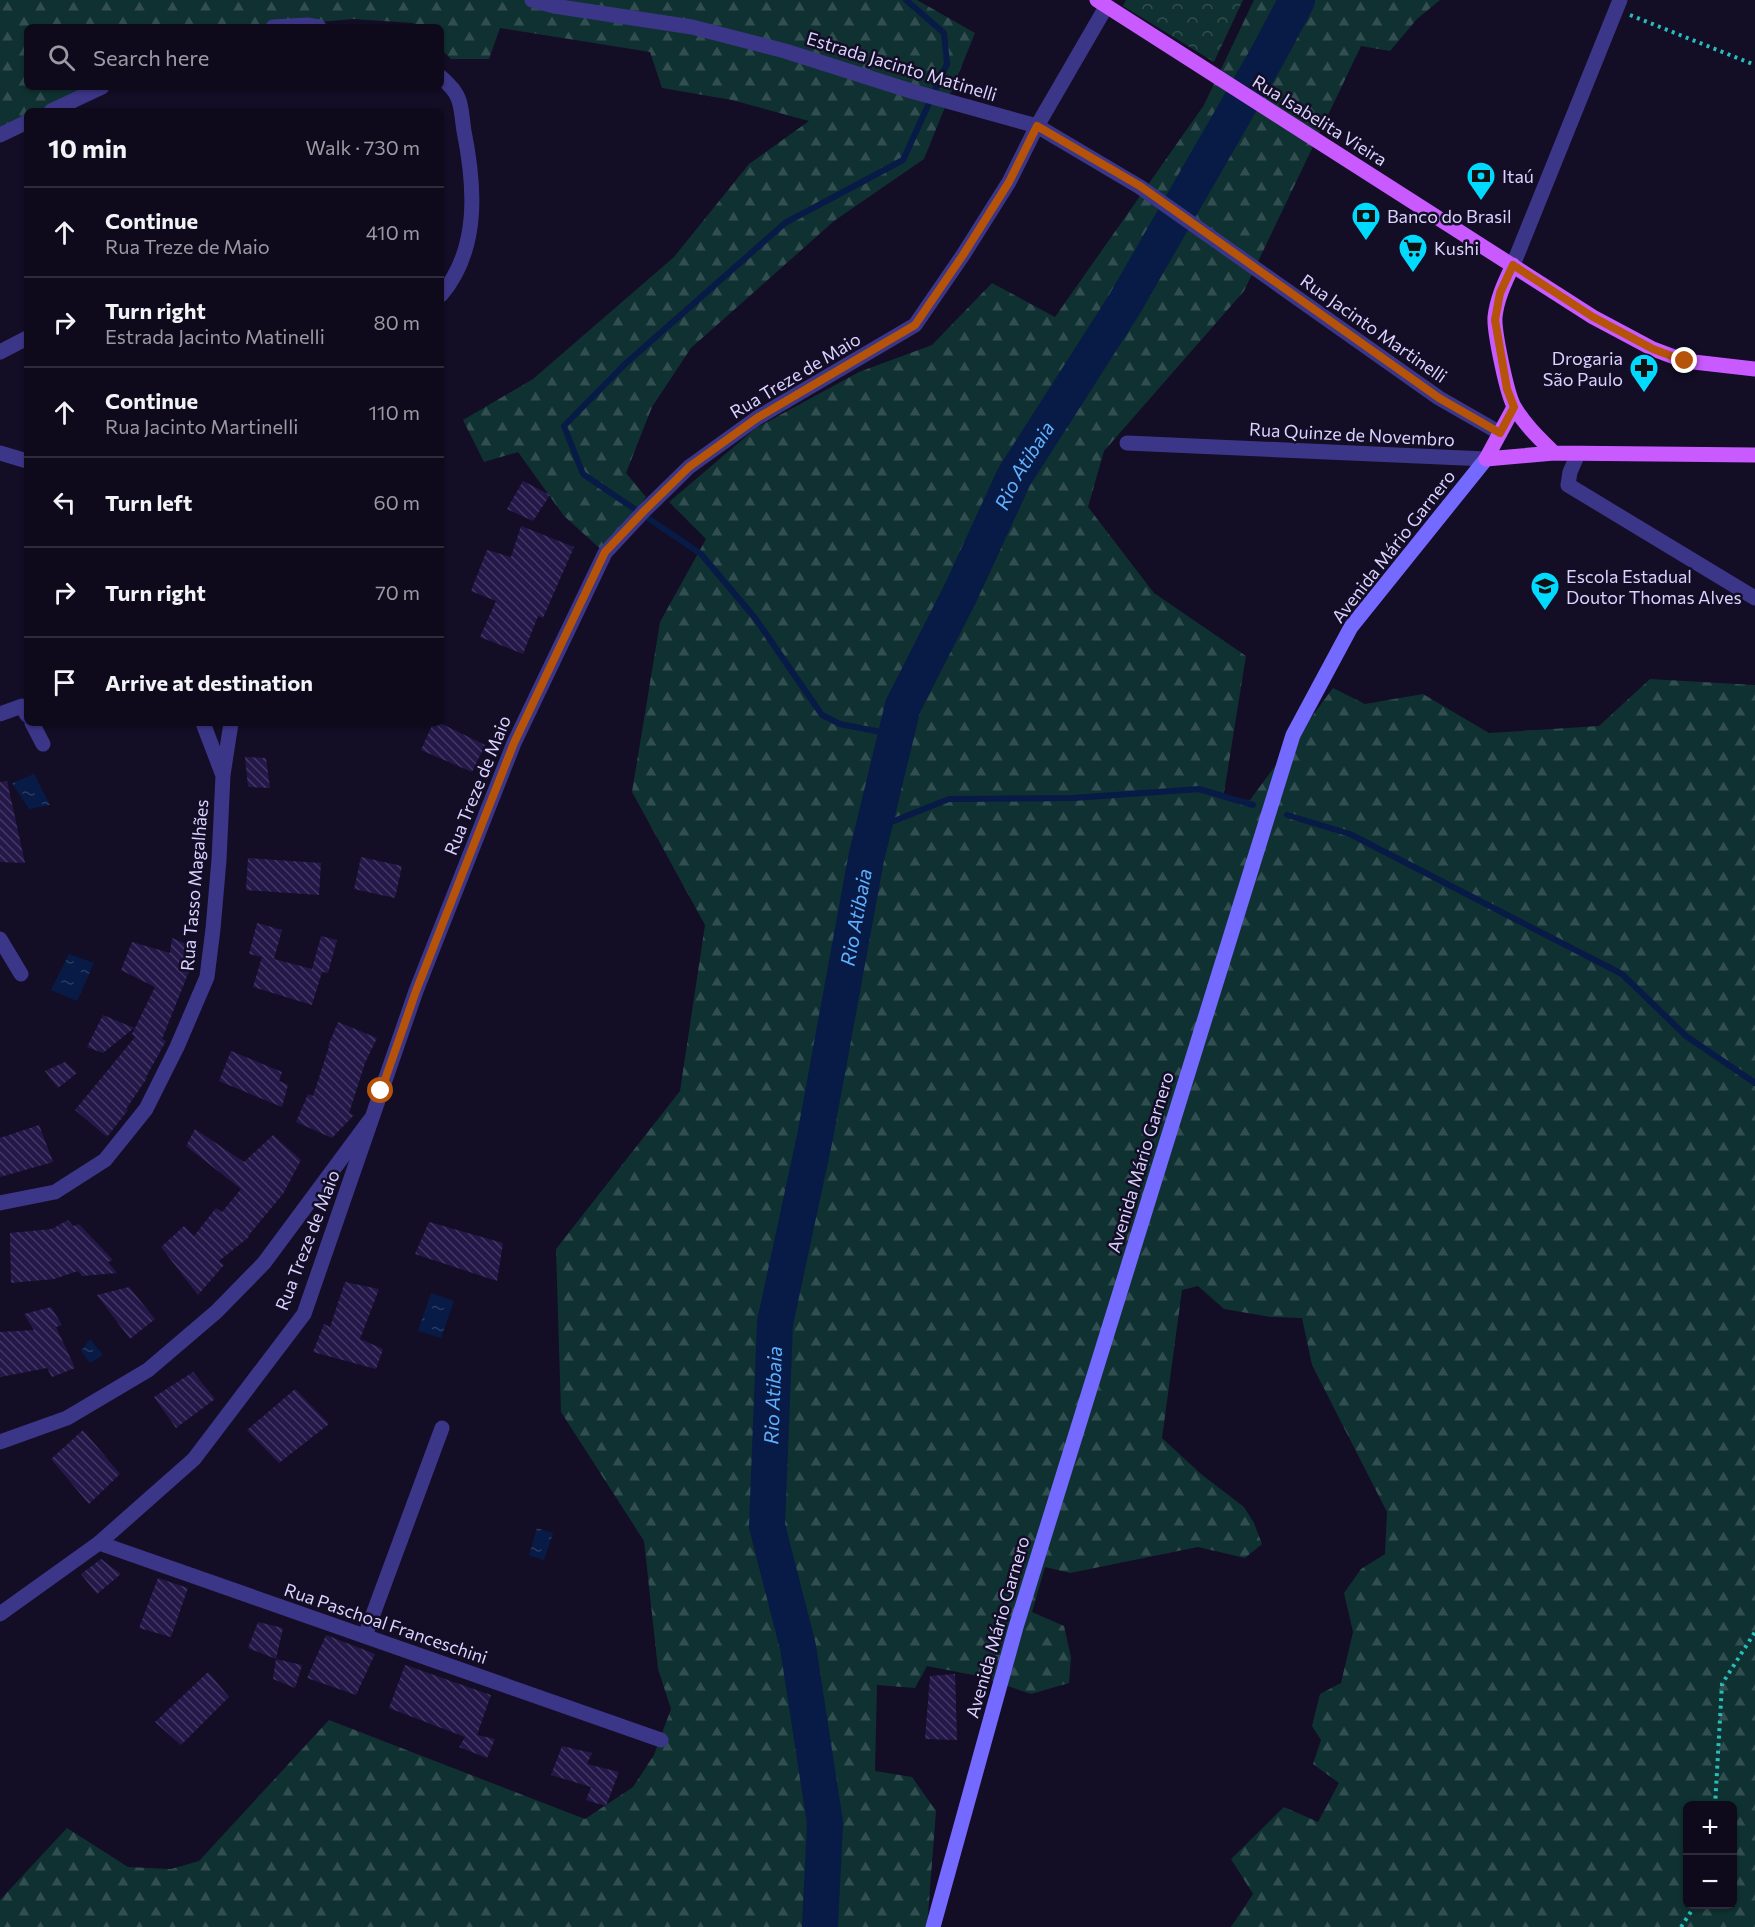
<!DOCTYPE html>
<html lang="en">
<head>
<meta charset="utf-8">
<style>
  :root { --surface:#0e0a1c; --page:#1c1829; --text:#f1f3f6; --muted:#9b9aa3; --line:#2e2b3b }
  body { margin:0; font-family:Commissioner,sans-serif; background:var(--page); color:var(--text) }
  .controls { position:absolute; right:18px; bottom:18px; display:grid; overflow:hidden; border-radius:9px; box-shadow:0 2px 4px #0004 }
  .controls button { width:54px; height:54px; display:grid; place-items:center; padding:0; border:0; border-bottom:2px solid var(--line); background:var(--surface); color:var(--text); font:30px sans-serif }
  .stop { position:absolute; width:18px; height:18px; margin:-14px; border:4px solid #b45309; border-radius:50%; background:#fff }
  .stop.end { background:#b45309; border-color:#fff; box-shadow:0 2px 6px #0008 }
  .list { margin:0; padding:0; list-style:none }
  h2 { display:flex; justify-content:space-between; align-items:center; height:78px; margin:0; padding:0 24px; font-size:26px }
  h2 small { font-size:20px; font-weight:400; color:var(--muted) }
  .list li { display:grid; grid-template-columns:39px 1fr auto; gap:18px; align-items:center; box-sizing:border-box; height:90px; padding:0 24px; border-top:2px solid var(--line) }
  .list b { display:block; font-size:22px; white-space:nowrap }
  .list p { margin:0; font-size:20px; white-space:nowrap; color:var(--muted) }
  .list em { font-size:20px; font-style:normal; color:var(--muted) }
  .icon { flex:none; width:33px; height:33px; fill:none; stroke:currentColor; stroke-width:2; stroke-linecap:round; stroke-linejoin:round }
  .map { position:relative; flex:none; width:1755px; height:1927px; overflow:hidden }
  .search { position:absolute; background:var(--surface); box-shadow:0 2px 4px #0004; left:24px; top:24px; width:420px; height:66px; display:flex; align-items:center; gap:15px; box-sizing:border-box; padding:0 21px; border-radius:9px; color:var(--muted); font-size:22px }
  .panel { position:absolute; background:var(--surface); box-shadow:0 2px 4px #0004; left:24px; top:108px; width:420px; height:618px; border-radius:9px }
  .map>svg:first-child { display:block }
</style>
</head>
<body>
<div class="map">
<svg width="1755" height="1927" viewBox="0 0 1755 1927">
  <defs>
    <pattern id="forest-firs" width="22" height="20" patternUnits="userSpaceOnUse" patternTransform="scale(1.5)"><rect width="22" height="20" fill="#103131"/><path d="M5 1l3.5 6h-7zM16 11l3.5 6h-7z" fill="#324e50"/></pattern>
    <pattern id="park-crowns" width="20" height="18" patternUnits="userSpaceOnUse" patternTransform="scale(1.5)"><rect width="20" height="18" fill="#103131"/><path d="M2 6a3 3 0 1 1 6 0M12 15a3 3 0 1 1 6 0" fill="none" stroke="#324e50"/></pattern>
    <pattern id="water-ripples" width="26" height="14" patternUnits="userSpaceOnUse" patternTransform="scale(1.5)"><rect width="26" height="14" fill="#071b46"/><path d="M2 4q2-2 4 0t4 0M15 11q2-2 4 0t4 0" fill="none" stroke="#2b3b62"/></pattern>
    <pattern id="building-back-hatch" width="6" height="6" patternUnits="userSpaceOnUse" patternTransform="scale(1.5)"><rect width="6" height="6" fill="#241849"/><path d="M-1 5l2 2M0 0l6 6M5-1l2 2" fill="none" stroke="#433964"/></pattern>
  </defs>
  <rect width="100%" height="100%" fill="#130d26"/>
  <!-- forest -->
  <path fill="url(#forest-firs)" fill-rule="evenodd" d="M0,0H917L975,33L924,159L834,221L691,348L652,407L626,473L646,497L605,553L564,516L518,452L484,462L463,420L533,379L674,257L749,164L809,121L732,100L662,88L650,52L500,28L489,59H451L441,49V27H418L413,23L353,19L264,27H27V87H103L56,111H27V127L0,142Z
    M1254,0H1440L1417,19L1390,51L1361,46L1244,291L1104,451L1088,507L1154,593L1246,656L1223,799L1250,800L1333,688L1365,704L1423,694L1489,733L1599,726L1650,679L1755,685V1927H1231L1253,1894L1231,1859L1284,1807L1318,1822L1339,1783L1313,1764L1321,1740L1312,1726L1320,1694L1341,1683L1353,1632L1344,1593L1361,1569L1385,1554L1387,1512L1312,1365L1302,1318L1271,1317L1224,1309L1198,1286L1182,1290L1162,1438L1201,1474L1244,1507L1254,1523L1262,1544L1245,1558L1198,1547L1070,1573L1045,1567L1032,1612L1064,1626L1071,1657L1069,1683L1031,1694L978,1676L927,1666L915,1688L877,1685L875,1771L912,1777L936,1811L927,1927H0V1900L67,1828L128,1867L171,1869L199,1861L329,1720L585,1819L633,1787L654,1755L671,1709L658,1669L644,1541L561,1412L556,1249L680,1091L705,925L632,792L660,622L706,539L669,502L756,428L859,372L932,345L992,283L1055,317L1204,105ZM1688,1806H1732V1904H1688Z"/>
  <!-- park -->
  <path fill="url(#park-crowns)" d="M1126,0H1243L1214,62L1123,6Z"/>
  <!-- water -->
  <path fill="url(#water-ripples)" d="M34,774L50,805L29,809L12,783Z
    M69,954L94,963L77,1001L51,990Z
    M431,1293L454,1301L441,1338L418,1331Z
    M90,1339L103,1355L90,1363L81,1351Z
    M537,1528L553,1533L544,1560L529,1555Z"/>
  <g fill="none" stroke-linecap="round" stroke-linejoin="round">
    <!-- stream -->
    <path stroke="#071b46" stroke-width="6" d="M896,735L840,724L822,715L755,618L701,554L583,474L564,426L624,365L785,223L903,160L947,64L944,33L906,0
      M1287,815L1350,834L1622,974L1686,1036L1755,1083
      M874,829L949,799L1073,798L1199,789L1253,805"/>
    <!-- river -->
    <path stroke="#071b46" stroke-width="36" id="s1" d="M820,1927L825,1823L798,1647L767,1526L775,1323L815,1137L866,859L903,706L961,592L1014,477L1124,305L1269,53L1297,0"/>
  </g>
  <!-- building -->
  <path fill="url(#building-back-hatch)" d="M523,481L550,495L533,521L507,509Z
    M521,526L574,547L543,618L538,616L523,654L480,637L496,601L471,591L487,550L511,557Z
    M433,723H440L485,745L472,772L421,750Z
    M245,757L266,758L270,788L248,787Z
    M7,781L25,863L0,862V782Z
    M361,857L402,866L395,898L354,889Z
    M248,858L321,863L319,895L246,890Z
    M257,923L282,930L274,959L312,969L321,936L337,940L328,973L322,972L312,1005L253,987L262,957L249,954Z
    M172,938L198,949L162,1039L166,1041L146,1077L147,1078L126,1109L128,1110L107,1137L75,1110L135,1037L132,1034L155,987L121,970L132,942L170,953Z
    M103,1015L134,1028L103,1053L87,1047Z
    M338,1022L377,1038L365,1063L349,1113L354,1115L332,1138L296,1122L308,1094L313,1096L329,1047L328,1046Z
    M231,1051L282,1072L279,1081L288,1085L282,1107L219,1081Z
    M65,1062L77,1073L58,1088L45,1071Z
    M39,1125L53,1162L0,1177V1138Z
    M195,1129L244,1162L273,1135L301,1160L283,1194L248,1236L249,1237L219,1261L224,1265L198,1295L161,1247L184,1226L194,1236L216,1208L222,1212L241,1189L186,1146Z
    M68,1220L73,1226L79,1224L113,1260L108,1262L117,1273L82,1276L78,1271L54,1279L11,1283L10,1233L52,1229Z
    M429,1222L503,1243L497,1281L415,1254Z
    M345,1282L379,1289L360,1339L383,1349L376,1369L313,1352L324,1324L330,1327Z
    M129,1287L155,1319L130,1339L97,1295Z
    M51,1307L62,1325L56,1327L75,1368L52,1377L47,1368L0,1377V1332L34,1330L24,1314Z
    M193,1372L215,1399L176,1428L154,1397Z
    M295,1389L329,1424L279,1463L247,1430Z
    M83,1430L120,1474L89,1504L51,1459Z
    M101,1559L121,1574L97,1594L81,1574Z
    M158,1578L188,1588L171,1637L139,1628Z
    M258,1622L283,1628L276,1659L248,1648Z
    M326,1635L375,1654L356,1695L307,1678Z
    M276,1659L302,1665L295,1688L273,1679Z
    M405,1665L491,1695L477,1735L495,1739L487,1758L459,1747L465,1737L389,1708Z
    M208,1672L229,1697L181,1745L155,1722Z
    M955,1674L957,1740L925,1739L930,1676Z
    M562,1746L592,1753L587,1764L619,1772L606,1806L586,1800L591,1787L551,1775Z"/>
  <g fill="none" stroke-linecap="round" stroke-linejoin="round">
    <!-- path -->
    <path stroke="#27bebb" stroke-width="4" stroke-dasharray="3 4.5" stroke-linecap="butt" d="M1630,15L1755,65
      M1715,1806L1722,1684L1755,1632
      M1681,1927L1696,1904"/>
    <!-- minor -->
    <path stroke="#3c3688" stroke-width="15" d="M532,0L554,6L692,27L785,51L911,91L1037,126L1140,187L1439,398L1500,433
      M273,27L307,25L319,27
      M441,77C446,82 453,88 456,94C462,103 462,120 464,131C475,186 480,249 441,295
      M51,111L102,87
      M0,135L27,122
      M1513,265L1620,0
      M0,352L27,338
      M1127,443L1486,459
      M0,453L27,461
      M1578,454L1570,472L1568,485L1755,598
      M0,714L22,706L27,715
      M32,723L43,744
      M203,723L222,773
      M0,939L21,974
      M0,1203L55,1192L105,1160L146,1109L177,1047L207,977L213,929L219,860L223,775L231,723
      M0,1442L67,1418L148,1370L216,1312L264,1263L370,1120
      M99,1543L661,1740
      M365,1636L442,1428"/>
    <!-- tertiary -->
    <path stroke="#3c3688" stroke-width="15" d="M0,1614L99,1543L194,1459L304,1314L416,991L514,743L605,553L644,511L689,467L757,418L915,325L963,255L1009,182L1037,126L1106,7"/>
    <!-- secondary -->
    <path stroke="#746aff" stroke-width="15" d="M933,1927L1016,1627L1293,735L1351,627L1486,459"/>
    <!-- primary -->
    <path stroke="#c85aff" stroke-width="15" d="M1097,0L1593,317L1653,349L1685,361L1755,369
      M1513,265C1505,282 1497,298 1495,317C1494,331 1507,396 1515,408C1525,425 1540,439 1554,453
      M1486,459L1554,453L1755,455
      M1486,459L1514,407"/>
  </g>
  <g fill="none" stroke-linecap="round" stroke-linejoin="round">
    <!-- route -->
    <path stroke="#b45309" stroke-width="8" d="M381,1091L416,991L514,743L605,552L644,511L689,467L757,418L915,325L963,255L1009,182L1037,126L1140,186L1439,398L1500,433L1514,407L1507,389L1495,320L1500,293L1513,265L1593,317L1653,349L1685,361"/>
  </g>
  <!-- icons -->
  <defs>
    <g id="bank-pin" transform="scale(1.5)"><path d="M0 17L-7.5 6A9.5 9.5 0 1 1 7.5 6Z" fill="#00dafe" stroke="#130d26"/><path d="M-6-4H6V4H-6ZM0-2.3a2.3 2.3 0 1 0 0 4.6a2.3 2.3 0 1 0 0-4.6Z" fill="#111"/></g>
    <g id="supermarket-pin" transform="scale(1.5)"><path d="M0 17L-7.5 6A9.5 9.5 0 1 1 7.5 6Z" fill="#00dafe" stroke="#130d26"/><path d="M-6-5.5h2.5l.6 2H6L4.5 2H-2.5L-4.4-4H-6ZM-1.5 3.2a1.3 1.3 0 1 0 .1 0ZM3 3.2a1.3 1.3 0 1 0 .1 0Z" fill="#111"/></g>
    <g id="pharmacy-pin" transform="scale(1.5)"><path d="M0 17L-7.5 6A9.5 9.5 0 1 1 7.5 6Z" fill="#00dafe" stroke="#130d26"/><path d="M-2-6h4v4h4v4h-4v4h-4v-4h-4v-4h4Z" fill="#111"/></g>
    <g id="school-pin" transform="scale(1.5)"><path d="M0 17L-7.5 6A9.5 9.5 0 1 1 7.5 6Z" fill="#00dafe" stroke="#130d26"/><path d="M0-5L7-2L0 1L-7-2ZM-4 1L0 2.5L4 1V4Q0 6-4 4Z" fill="#111"/></g>
  </defs>
  <g fill-rule="evenodd">
    <use href="#bank-pin" x="1481" y="176"/>
    <use href="#bank-pin" x="1366" y="216"/>
    <use href="#supermarket-pin" x="1413" y="248"/>
    <use href="#pharmacy-pin" x="1644" y="368"/>
    <use href="#school-pin" x="1545" y="586"/>
  </g>
  <g text-anchor="middle" dominant-baseline="central" stroke-width="5" stroke-linejoin="round" paint-order="stroke">
    <!-- street labels -->
    <g font-size="18" fill="#dad3ff" stroke="#130d26">
      <text transform="translate(902 66) rotate(17)">Estrada Jacinto Matinelli</text>
      <text transform="translate(1320 120) rotate(32)">Rua Isabelita Vieira</text>
      <text transform="translate(1374 328) rotate(35)">Rua Jacinto Martinelli</text>
      <text transform="translate(795 375) rotate(-31)">Rua Treze de Maio</text>
      <text transform="translate(1352 434) rotate(3)">Rua Quinze de Novembro</text>
      <text transform="translate(1393 546) rotate(-52)">Avenida Mário Garnero</text>
      <text transform="translate(477 785) rotate(-68)">Rua Treze de Maio</text>
      <text transform="translate(194 885) rotate(-85)">Rua Tasso Magalhães</text>
      <text transform="translate(1140 1162) rotate(-73)">Avenida Mário Garnero</text>
      <text transform="translate(307 1240) rotate(-69)">Rua Treze de Maio</text>
      <text transform="translate(386 1623) rotate(19)">Rua Paschoal Franceschini</text>
      <text transform="translate(997 1627) rotate(-74)">Avenida Mário Garnero</text>
    </g>
    <!-- poi labels -->
    <g font-size="18" fill="#dad3ff" stroke="#130d26" text-anchor="start">
      <text x="1502" y="176">Itaú</text>
      <text x="1387" y="216">Banco do Brasil</text>
      <text x="1434" y="248">Kushi</text>
      <text x="1623" y="358" text-anchor="end">Drogaria<tspan x="1623" dy="21">São Paulo</tspan></text>
      <text x="1566" y="576">Escola Estadual<tspan x="1566" dy="21">Doutor Thomas Alves</tspan></text>
    </g>
    <!-- water labels -->
    <g font-size="20" font-style="italic" fill="#61b0ff" stroke="#130d26">
      <text stroke="none"><textPath href="#s1" startOffset="1510">Rio Atibaia</textPath></text>
      <text stroke="none"><textPath href="#s1" startOffset="1024">Rio Atibaia</textPath></text>
      <text stroke="none"><textPath href="#s1" startOffset="538">Rio Atibaia</textPath></text>
    </g>
  </g>
</svg>
<div class="controls">
<button>+</button>
<button>−</button>
</div>
<div class="stop" style="left:381px;top:1091px"></div>
<div class="stop end" style="left:1685px;top:361px"></div>
<div class="search"><svg class="icon" aria-label="search" viewBox="0 0 24 24"><circle cx="10" cy="10" r="6"/><path d="M15 15l6 6"/></svg>Search here</div>
<section class="panel">
<h2>10 min<small>Walk · 730 m</small></h2>
<ul class="list">
<li><svg class="icon" aria-label="ahead" viewBox="0 0 24 24"><path d="M12 20V5M6 11l6-6 6 6"/></svg><div><b>Continue</b><p>Rua Treze de Maio</p></div><em>410 m</em></li>
<li><svg class="icon" aria-label="right" viewBox="0 0 24 24"><path d="M7 20v-9h11M14 6l5 5-5 5"/></svg><div><b>Turn right</b><p>Estrada Jacinto Matinelli</p></div><em>80 m</em></li>
<li><svg class="icon" aria-label="ahead" viewBox="0 0 24 24"><path d="M12 20V5M6 11l6-6 6 6"/></svg><div><b>Continue</b><p>Rua Jacinto Martinelli</p></div><em>110 m</em></li>
<li><svg class="icon" aria-label="left" viewBox="0 0 24 24"><path d="M17 20v-9H6M10 6l-5 5 5 5"/></svg><div><b>Turn left</b></div><em>60 m</em></li>
<li><svg class="icon" aria-label="right" viewBox="0 0 24 24"><path d="M7 20v-9h11M14 6l5 5-5 5"/></svg><div><b>Turn right</b></div><em>70 m</em></li>
<li><svg class="icon" aria-label="arrive" viewBox="0 0 24 24"><path d="M6 21V4h12l-3 4 3 4H6"/></svg><div><b>Arrive at destination</b></div></li>
</ul>
</section>
</div>
</body>
</html>
